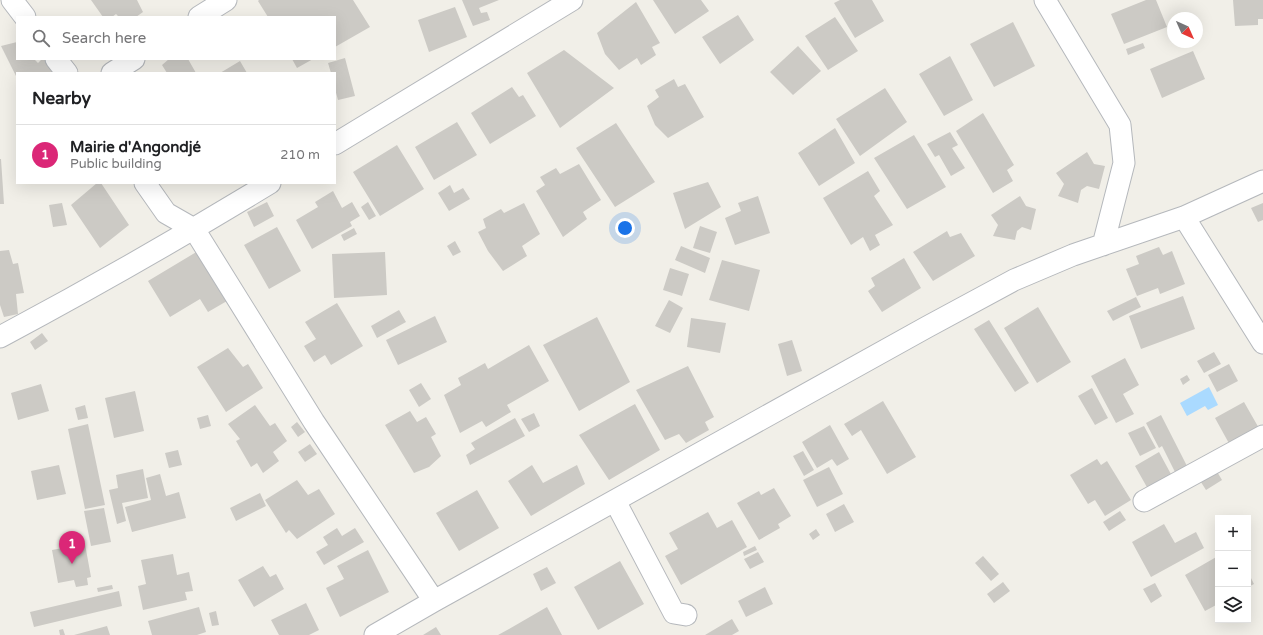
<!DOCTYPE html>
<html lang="en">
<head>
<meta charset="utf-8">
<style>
  :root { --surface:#fff; --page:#f6f6f6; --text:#202124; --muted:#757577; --line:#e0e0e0; --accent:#db2777 }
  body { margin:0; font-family:"Varela Round",sans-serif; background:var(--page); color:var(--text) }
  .controls { position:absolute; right:12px; bottom:12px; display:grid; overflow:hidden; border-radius:0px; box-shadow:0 4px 16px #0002 }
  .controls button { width:36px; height:36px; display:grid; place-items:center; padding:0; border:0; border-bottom:1px solid var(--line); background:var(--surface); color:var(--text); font:20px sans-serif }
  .compass { position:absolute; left:1167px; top:12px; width:36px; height:36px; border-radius:50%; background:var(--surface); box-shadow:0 4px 16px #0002; rotate:135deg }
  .you { position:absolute; left:625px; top:228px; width:14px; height:14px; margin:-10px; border:3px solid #fff; border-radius:50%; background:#1a73e8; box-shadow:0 0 0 6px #1a73e833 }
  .badge { display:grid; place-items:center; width:26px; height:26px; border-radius:50%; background:var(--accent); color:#fff; font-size:13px; font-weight:700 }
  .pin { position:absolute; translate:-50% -33px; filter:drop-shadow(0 1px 2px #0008) }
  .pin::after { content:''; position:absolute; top:21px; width:14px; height:12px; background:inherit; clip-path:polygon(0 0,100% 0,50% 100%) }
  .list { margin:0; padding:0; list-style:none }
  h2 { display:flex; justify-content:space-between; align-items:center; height:52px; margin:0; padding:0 16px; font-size:17px }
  h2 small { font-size:13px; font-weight:400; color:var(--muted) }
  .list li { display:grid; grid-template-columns:26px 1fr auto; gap:12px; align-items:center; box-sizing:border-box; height:60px; padding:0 16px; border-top:1px solid var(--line) }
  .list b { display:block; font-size:15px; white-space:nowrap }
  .list p { margin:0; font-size:13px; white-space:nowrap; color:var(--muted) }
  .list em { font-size:13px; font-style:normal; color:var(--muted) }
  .icon { flex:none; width:22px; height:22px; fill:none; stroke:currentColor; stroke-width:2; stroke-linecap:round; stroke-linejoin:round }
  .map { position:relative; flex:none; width:1263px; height:635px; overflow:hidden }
  .search { position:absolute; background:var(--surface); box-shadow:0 4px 16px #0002; left:16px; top:16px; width:320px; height:44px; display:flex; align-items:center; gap:10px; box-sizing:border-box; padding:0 14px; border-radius:0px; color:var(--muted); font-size:15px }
  .panel { position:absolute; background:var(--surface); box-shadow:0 4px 16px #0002; left:16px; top:72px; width:320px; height:112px; border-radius:0px }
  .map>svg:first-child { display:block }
</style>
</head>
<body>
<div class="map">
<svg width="1263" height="635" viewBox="0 0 1263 635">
  <rect width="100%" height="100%" fill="#f1efe8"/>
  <!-- water -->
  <path fill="#aadaff" d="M1209,387L1218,405L1208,410L1205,406L1187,416L1180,403Z"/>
  <!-- building -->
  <path fill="#cccac5" d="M91,0H137L143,12L136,17H119L116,14L112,17H103Z
    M259,0H353L370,27L335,47V17H268L258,1Z
    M462,0H499L479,8L481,13L487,12L490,20L473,26Z
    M653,0H701L709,11L675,34Z
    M840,0H872L884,21L855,38L834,3Z
    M1146,0H1156L1167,27L1124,44L1111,14Z
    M1233,0H1263V19H1258V25L1235,26Z
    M636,2L660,43L652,47L656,55L641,65L637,58L619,70L605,54L597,33Z
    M455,7L467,37L429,52L418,20Z
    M738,15L754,40L720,64L702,37Z
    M835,17L858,51L828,70L805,36Z
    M1013,22L1035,66L994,87L970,44Z
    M17,42V59H34L38,63L42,59H47L56,73H17V78L1,46Z
    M1143,43L1145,48L1128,55L1126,49Z
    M798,46L821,71L793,95L770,72Z
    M564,50L614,88L560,128L527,73Z
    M1193,51L1205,79L1162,98L1150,69Z
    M950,56L973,100L944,116L919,74Z
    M345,58L355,96L338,100L335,89V73H331L328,63Z
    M169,59H188L196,73H167L162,65Z
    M292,59H313L297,68Z
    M240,61L247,73H220Z
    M674,79L678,87L685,84L704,117L668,138L655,125L647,106L659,97L655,90Z
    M512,87L519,97L523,95L536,116L490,144L471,113Z
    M885,88L907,122L860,156L836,119Z
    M983,113L1014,165L1007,170L1013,181L993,193L956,131Z
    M457,122L477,155L434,180L415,147Z
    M616,123L655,182L615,207L576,148Z
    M835,128L855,163L819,186L798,153Z
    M950,132L958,145L952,148L965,168L951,176L939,155L935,157L927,144Z
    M914,135L946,187L907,209L874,158Z
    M397,145L424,189L380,216L353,172Z
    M1087,152L1094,164L1105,166L1099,189L1087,186L1081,190L1078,203L1058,196L1064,184L1056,173Z
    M0,159H1L4,204H0Z
    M579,164L601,200L583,212L587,219L563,237L536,191L545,185L540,177L556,168L560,174Z
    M868,171L880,191L874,196L893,225L875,235L880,245L870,251L863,237L851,245L823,198Z
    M708,182L721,207L685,229L673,193Z
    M97,183H101L129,225L100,248L71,205Z
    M450,185L454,193L463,188L470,199L449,211L438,193Z
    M333,191L342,208L352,202L360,216L350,222L352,226L312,249L296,220L318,207L315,202Z
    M758,196L770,233L735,245L725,218L741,211L738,203Z
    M1020,196L1026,206L1036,209L1031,230L1022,227L1017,231L1015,240L993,236L998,225L991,215Z
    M267,202L274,216L254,227L247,212Z
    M368,202L376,216L369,220L361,207Z
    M62,203L67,225L53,227L49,205Z
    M524,203L540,234L522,246L527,256L503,271L488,251L478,232L486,228L483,219L501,209L504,213Z
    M1263,203V220L1258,222L1251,208Z
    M700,226L717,232L710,253L693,248Z
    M277,227L301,271L269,289L244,245Z
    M354,228L357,234L344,241L341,235Z
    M947,231L950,237L961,233L975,256L933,281L913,252Z
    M455,241L461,252L453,256L447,246Z
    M681,246L710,258L705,273L675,260Z
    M1159,247L1163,255L1172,251L1185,284L1160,294L1158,288L1137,296L1126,269L1139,264L1136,256Z
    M9,250L13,264L18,263L24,293L16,294L18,314L4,317L0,305V251Z
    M198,251L227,301L208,312L200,299L170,317L148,281Z
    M385,252L387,295L334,298L332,254Z
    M904,258L921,288L882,312L868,291L875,286L871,278Z
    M722,260L760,270L749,311L709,300Z
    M670,268L689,274L682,296L663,290Z
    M1183,296L1195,329L1141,349L1129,316Z
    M1136,297L1141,307L1113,321L1107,311Z
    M669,300L683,308L670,333L655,326Z
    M337,303L363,346L331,365L325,355L314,362L304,346L316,339L305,322Z
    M1038,307L1071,362L1037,383L1004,328Z
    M399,310L406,322L377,338L371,326Z
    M435,316L447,342L398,365L386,340Z
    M597,317L630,382L579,411L543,345Z
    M691,318L726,323L720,353L687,347Z
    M989,320L1029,383L1015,392L974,329Z
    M42,333L48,341L35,350L30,342Z
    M792,340L802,371L787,376L778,344Z
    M529,345L549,381L507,405L511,412L486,427L482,421L460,433L444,395L461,385L458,378L485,363L488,369Z
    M228,348L243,367L248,364L263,388L226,412L197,367Z
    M1214,352L1221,364L1204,373L1197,361Z
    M1125,358L1139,385L1123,394L1134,414L1116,423L1091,376Z
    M1229,364L1238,381L1217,392L1208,375Z
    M688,366L714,417L705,422L709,430L686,443L679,434L665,440L636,390Z
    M1187,375L1190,380L1183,385L1180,379Z
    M421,383L431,399L419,407L409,390Z
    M41,384L49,411L18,420L11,393Z
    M1092,388L1108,418L1095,425L1078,396Z
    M135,391L144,431L114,438L105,398Z
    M883,401L916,457L887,474L861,430L852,436L844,424Z
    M1244,402L1260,430L1231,447L1215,418Z
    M635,404L660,450L609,480L579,435Z
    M85,405L88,418L78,420L75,408Z
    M255,405L270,426L275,423L287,441L273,452L279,461L263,473L257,463L251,467L236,441L240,439L228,424Z
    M410,411L417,422L426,417L436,434L431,437L441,456L429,467L414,473L385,425Z
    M534,413L540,426L529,432L521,419Z
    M208,415L211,426L200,429L197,418Z
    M1161,415L1187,466L1175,472L1162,446L1159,448L1146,423Z
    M515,418L525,436L470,465L466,455L475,449L471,443Z
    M297,422L305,432L298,437L291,427Z
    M88,424L105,505L85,509L68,429Z
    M830,425L849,459L837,466L832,459L817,468L802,442Z
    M1144,426L1156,448L1140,456L1128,433Z
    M310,444L317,454L305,462L298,452Z
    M178,450L182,465L169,468L165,453Z
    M803,451L814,470L804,476L793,456Z
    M1159,452L1172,476L1148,489L1135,466Z
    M1097,459L1101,465L1107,461L1131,500L1105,516L1095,500L1088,504L1070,475Z
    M59,465L66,494L37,500L31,471Z
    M532,465L543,483L577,465L585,484L531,516L508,481Z
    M829,467L843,494L817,507L803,480Z
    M143,469L148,498L122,503L126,521L117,524L109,490L118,488L116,475Z
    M1216,470L1222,480L1206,490L1199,479Z
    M160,474L166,496L179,492L186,518L132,532L125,507L151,500L146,478Z
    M297,480L308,495L319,489L335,514L297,539L289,530L286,533L265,500Z
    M774,488L791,516L778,524L780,528L759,540L737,503L759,491L761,495Z
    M477,490L499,528L459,551L436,513Z
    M260,493L266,506L236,521L230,508Z
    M844,504L854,522L835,532L826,514Z
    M104,508L111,542L91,546L84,511Z
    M1120,511L1126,520L1109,531L1103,522Z
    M708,512L717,528L732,520L747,547L681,585L665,556L678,549L669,533Z
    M1164,524L1175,543L1196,532L1204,548L1151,577L1132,542Z
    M337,528L342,536L355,528L364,542L324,565L316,552L328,545L323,537Z
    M816,529L820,535L813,540L809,534Z
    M85,544L91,577L87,578L88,585L76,587L74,580L58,583L52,550Z
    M755,546L757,550L744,556L743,552Z
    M368,550L389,592L340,617L326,588L344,579L337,566Z
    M758,552L764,562L750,569L744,559Z
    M173,554L177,575L189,572L193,591L185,592L187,600L143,610L138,586L146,584L141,560Z
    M983,556L999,574L991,581L975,563Z
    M1218,556V604L1205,611L1185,575Z
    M620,561L644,604L598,630L574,587Z
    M263,566L270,577L276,574L284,589L254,607L238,580Z
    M547,567L556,583L541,591L533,574Z
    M1248,572L1254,584L1248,587Z
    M1003,582L1010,591L994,603L987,594Z
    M1155,583L1162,596L1151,603L1143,589Z
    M112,585L113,589L98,592L97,588Z
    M765,587L773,604L746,617L738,601Z
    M119,591L122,606L34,627L30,612Z
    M306,603L319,630L309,635H279L271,620Z
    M199,607L206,632L197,635H152L148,621Z
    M547,607L562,635H498L509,629Z
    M216,611L219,625L212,626L209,613Z
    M732,619L739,631L732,635H705Z
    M107,626L110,635H74Z
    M436,627L441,635H423Z
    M63,629L65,635H60L59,630Z"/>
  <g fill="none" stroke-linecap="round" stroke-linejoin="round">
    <!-- minor casing -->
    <g stroke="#b5b8bc" stroke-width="23">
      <path id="minor" d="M12,0L25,17
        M1045,0L1120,125L1124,163L1103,245
        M199,17L226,0
        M56,59L67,73
        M112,73L134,59
        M335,144L572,0
        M145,183L166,213L194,229L314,422L434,601
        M1184,217L1263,343
        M0,337C92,288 181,237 270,183
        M615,501L674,613L686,615
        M1144,501L1263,436
        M375,635L434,601L927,327L1014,280L1073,255L1184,217L1263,181"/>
    </g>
    <!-- minor -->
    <use href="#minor" stroke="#fff" stroke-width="21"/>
  </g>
</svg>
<div class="controls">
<button>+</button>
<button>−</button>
<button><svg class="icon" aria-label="layers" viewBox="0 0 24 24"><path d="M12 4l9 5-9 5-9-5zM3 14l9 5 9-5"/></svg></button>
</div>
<svg class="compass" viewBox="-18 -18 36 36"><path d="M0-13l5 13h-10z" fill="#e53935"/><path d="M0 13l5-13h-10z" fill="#757577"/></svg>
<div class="you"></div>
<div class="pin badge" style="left:72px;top:564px">1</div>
<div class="search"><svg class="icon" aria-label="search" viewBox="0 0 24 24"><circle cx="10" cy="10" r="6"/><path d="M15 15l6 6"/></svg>Search here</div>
<section class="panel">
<h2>Nearby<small></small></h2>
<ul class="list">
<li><span class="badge">1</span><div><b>Mairie d'Angondjé</b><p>Public building</p></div><em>210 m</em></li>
</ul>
</section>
</div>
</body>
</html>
